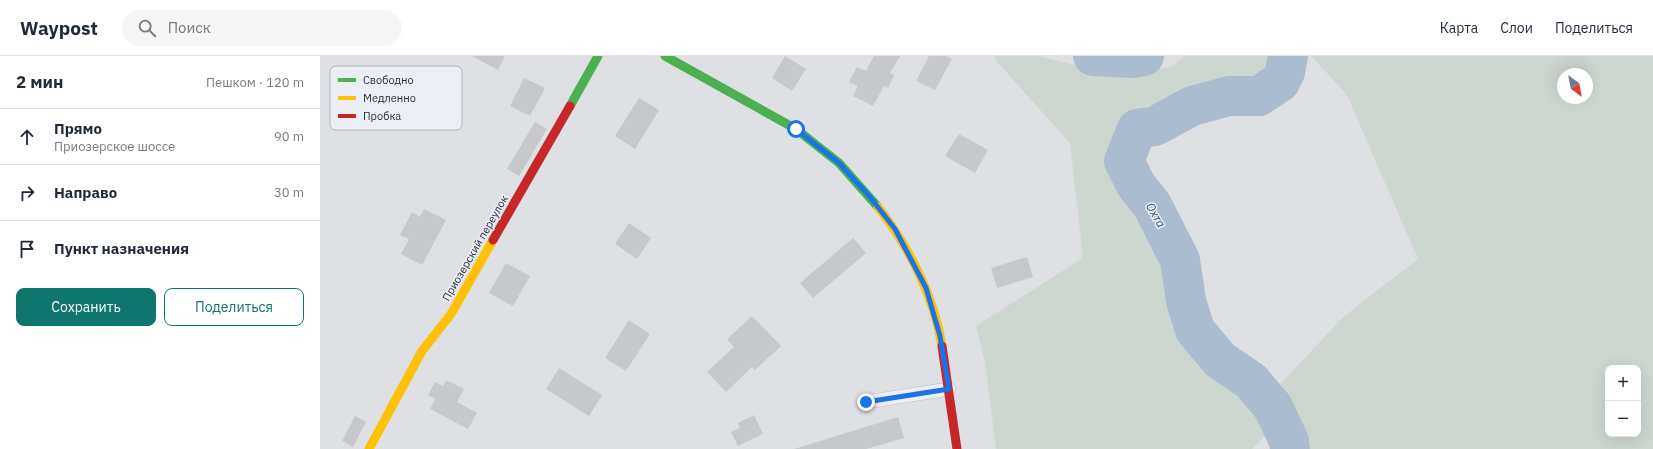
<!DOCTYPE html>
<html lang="ru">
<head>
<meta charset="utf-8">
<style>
  :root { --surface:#fff; --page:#f6f6f7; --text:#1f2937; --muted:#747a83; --line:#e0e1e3; --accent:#0f766e }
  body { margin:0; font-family:"IBM Plex Sans",sans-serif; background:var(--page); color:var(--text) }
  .controls { position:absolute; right:12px; bottom:12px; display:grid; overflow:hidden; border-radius:8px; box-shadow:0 4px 16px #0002 }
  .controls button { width:36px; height:36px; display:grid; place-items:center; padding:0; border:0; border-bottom:1px solid var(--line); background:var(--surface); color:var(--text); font:20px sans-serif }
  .compass { position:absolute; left:1237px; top:12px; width:36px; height:36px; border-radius:50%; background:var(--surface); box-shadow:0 4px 16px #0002; rotate:148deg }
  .stop { position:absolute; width:12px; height:12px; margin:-9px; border:3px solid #1a73e8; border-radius:50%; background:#fff }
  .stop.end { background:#1a73e8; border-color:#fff; box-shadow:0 1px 4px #0008 }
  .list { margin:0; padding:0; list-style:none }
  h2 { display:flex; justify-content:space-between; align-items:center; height:52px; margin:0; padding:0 16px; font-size:17px }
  h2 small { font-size:13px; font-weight:400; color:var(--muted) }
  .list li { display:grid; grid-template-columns:26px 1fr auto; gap:12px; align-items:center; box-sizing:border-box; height:56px; padding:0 16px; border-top:1px solid var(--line) }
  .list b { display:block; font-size:15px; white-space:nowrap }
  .list p { margin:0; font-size:13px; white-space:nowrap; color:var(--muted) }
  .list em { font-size:13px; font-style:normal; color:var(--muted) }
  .actions { display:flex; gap:8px; padding:12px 16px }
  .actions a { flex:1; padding:9px 0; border:1px solid var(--accent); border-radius:8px; text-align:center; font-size:14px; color:var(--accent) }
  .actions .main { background:var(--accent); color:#fff }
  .icon { flex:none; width:22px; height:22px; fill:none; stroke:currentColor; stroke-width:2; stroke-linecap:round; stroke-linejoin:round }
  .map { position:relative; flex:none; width:1333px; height:393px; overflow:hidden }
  header { display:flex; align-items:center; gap:24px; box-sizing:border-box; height:56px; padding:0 20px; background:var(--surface); border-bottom:1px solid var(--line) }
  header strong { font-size:19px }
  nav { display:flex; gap:22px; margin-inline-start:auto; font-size:14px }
  .search { width:280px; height:36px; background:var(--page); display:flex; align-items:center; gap:10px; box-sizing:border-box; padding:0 14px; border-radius:22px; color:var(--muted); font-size:15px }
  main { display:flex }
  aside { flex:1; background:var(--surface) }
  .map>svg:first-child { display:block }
</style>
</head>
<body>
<header>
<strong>Waypost</strong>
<div class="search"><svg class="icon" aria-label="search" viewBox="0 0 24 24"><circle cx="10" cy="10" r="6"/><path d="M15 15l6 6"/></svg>Поиск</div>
<nav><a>Карта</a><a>Слои</a><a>Поделиться</a></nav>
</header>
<main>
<aside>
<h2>2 мин<small>Пешком · 120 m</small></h2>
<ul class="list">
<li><svg class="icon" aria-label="ahead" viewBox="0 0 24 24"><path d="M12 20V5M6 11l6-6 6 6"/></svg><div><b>Прямо</b><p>Приозерское шоссе</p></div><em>90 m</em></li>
<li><svg class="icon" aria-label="right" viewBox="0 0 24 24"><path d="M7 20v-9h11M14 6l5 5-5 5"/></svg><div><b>Направо</b></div><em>30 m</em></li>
<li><svg class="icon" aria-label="arrive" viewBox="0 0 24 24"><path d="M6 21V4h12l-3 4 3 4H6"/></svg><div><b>Пункт назначения</b></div></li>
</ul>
<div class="actions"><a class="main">Сохранить</a><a>Поделиться</a></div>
</aside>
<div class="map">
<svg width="1333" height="393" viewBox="0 0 1333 393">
  <rect width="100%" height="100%" fill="#dee0e4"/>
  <!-- green -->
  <path fill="#ced7cf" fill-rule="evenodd" d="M674,0H719L780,15L807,19L853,10L864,0H955L937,20L868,37L818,53L800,75L795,106L824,153L849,204L864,277L892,313L936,350L950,374L932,393H676L665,306L656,270L763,202L750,87L678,7Z
    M991,0H1333V393H983V383L954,335L1023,261L1098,203L1027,39ZM1243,18H1267V42H1243ZM1288,312H1318V378H1288Z"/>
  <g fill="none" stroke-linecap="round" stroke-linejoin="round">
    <!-- river -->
    <path stroke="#acbccf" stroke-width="40" d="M773,0L813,2L824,0
      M968,0L965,16L960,26L939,40H909L872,50L835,70L817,73L804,105L816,129L832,149L860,204L866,245L875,274L900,304L931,325L953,351L969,385L970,393"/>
  </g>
  <!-- building -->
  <path fill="#c6c8cc" d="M152,0H185L178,14Z
    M465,0L486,13L472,35L452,22Z
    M554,0H580L570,17L574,19L568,32L564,30L553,50L533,40L538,30L529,26L537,11L546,15Z
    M609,0H626L632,3L615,34L596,25Z
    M204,22L225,32L210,60L190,50Z
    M319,42L339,54L315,93L295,80Z
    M215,66L227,73L199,120L187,113Z
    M639,78L668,94L655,117L625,100Z
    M104,153L126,164L102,209L81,198L89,183L80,179L92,156L100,161Z
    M309,167L331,182L317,203L295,188Z
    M533,182L546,197L493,242L480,227Z
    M707,201L713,221L677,232L671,212Z
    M186,207L210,220L193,250L169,237Z
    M432,260L461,290L435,314L432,311L406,336L387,316L414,291L407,283Z
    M309,264L330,278L306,315L285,302Z
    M239,312L282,339L269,360L226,333Z
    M126,324L144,333L137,346L157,357L148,373L110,353L115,343L108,339L115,326L123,330Z
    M434,359L443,378L418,390L411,376L420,372L418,367Z
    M35,360L46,366L33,391L22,385Z
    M578,361L584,382L546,393H474Z"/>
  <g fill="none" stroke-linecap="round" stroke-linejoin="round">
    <!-- lane casing -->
    <g stroke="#bdbec2" stroke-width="14">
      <path id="lane" d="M546,346L629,333"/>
    </g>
    <!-- lane -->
    <use href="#lane" stroke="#edeef0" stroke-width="13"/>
    <!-- fast -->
    <path stroke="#4caf50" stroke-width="9" d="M345,0L476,73L519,107L558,151
      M250,50L278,0"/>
    <!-- slow -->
    <path stroke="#ffc107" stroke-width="9" d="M558,151C589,191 614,240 622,290
      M49,393L102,295L131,258L173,184"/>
    <!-- jam -->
    <path stroke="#c62828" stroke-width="9" d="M173,184L250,50
      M622,290L637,393"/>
  </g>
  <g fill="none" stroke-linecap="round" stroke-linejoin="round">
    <!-- route -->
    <path stroke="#1a73e8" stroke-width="5" d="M476,73L519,107L550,141L575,173L606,232L620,280L629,333L546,346"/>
  </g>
  <g text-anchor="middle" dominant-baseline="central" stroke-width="3" stroke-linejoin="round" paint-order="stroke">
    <!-- street labels -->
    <g font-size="11" fill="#262d3c" stroke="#ebeef4">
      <text transform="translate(155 192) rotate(-60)">Приозерский переулок</text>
    </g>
    <!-- water labels -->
    <g font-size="12" font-style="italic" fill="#324a6e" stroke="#ebeef4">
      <text transform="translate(836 159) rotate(60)">Охта</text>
    </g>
  </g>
  <!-- legend -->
  <rect x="10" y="10" width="132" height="64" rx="6" fill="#ebeef4" stroke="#b0b4bd" stroke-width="1"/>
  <rect x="18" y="22" width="18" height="4" fill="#4caf50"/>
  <rect x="18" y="40" width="18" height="4" fill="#ffc107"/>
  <rect x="18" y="58" width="18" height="4" fill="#c62828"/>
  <g font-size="11" fill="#262d3c">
    <text x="43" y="28">Свободно</text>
    <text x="43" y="46">Медленно</text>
    <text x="43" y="64">Пробка</text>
  </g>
</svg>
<div class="controls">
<button>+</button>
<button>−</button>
</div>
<svg class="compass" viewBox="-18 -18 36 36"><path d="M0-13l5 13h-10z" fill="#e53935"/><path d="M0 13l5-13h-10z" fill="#747a83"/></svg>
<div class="stop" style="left:476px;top:73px"></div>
<div class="stop end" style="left:546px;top:346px"></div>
</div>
</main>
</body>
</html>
